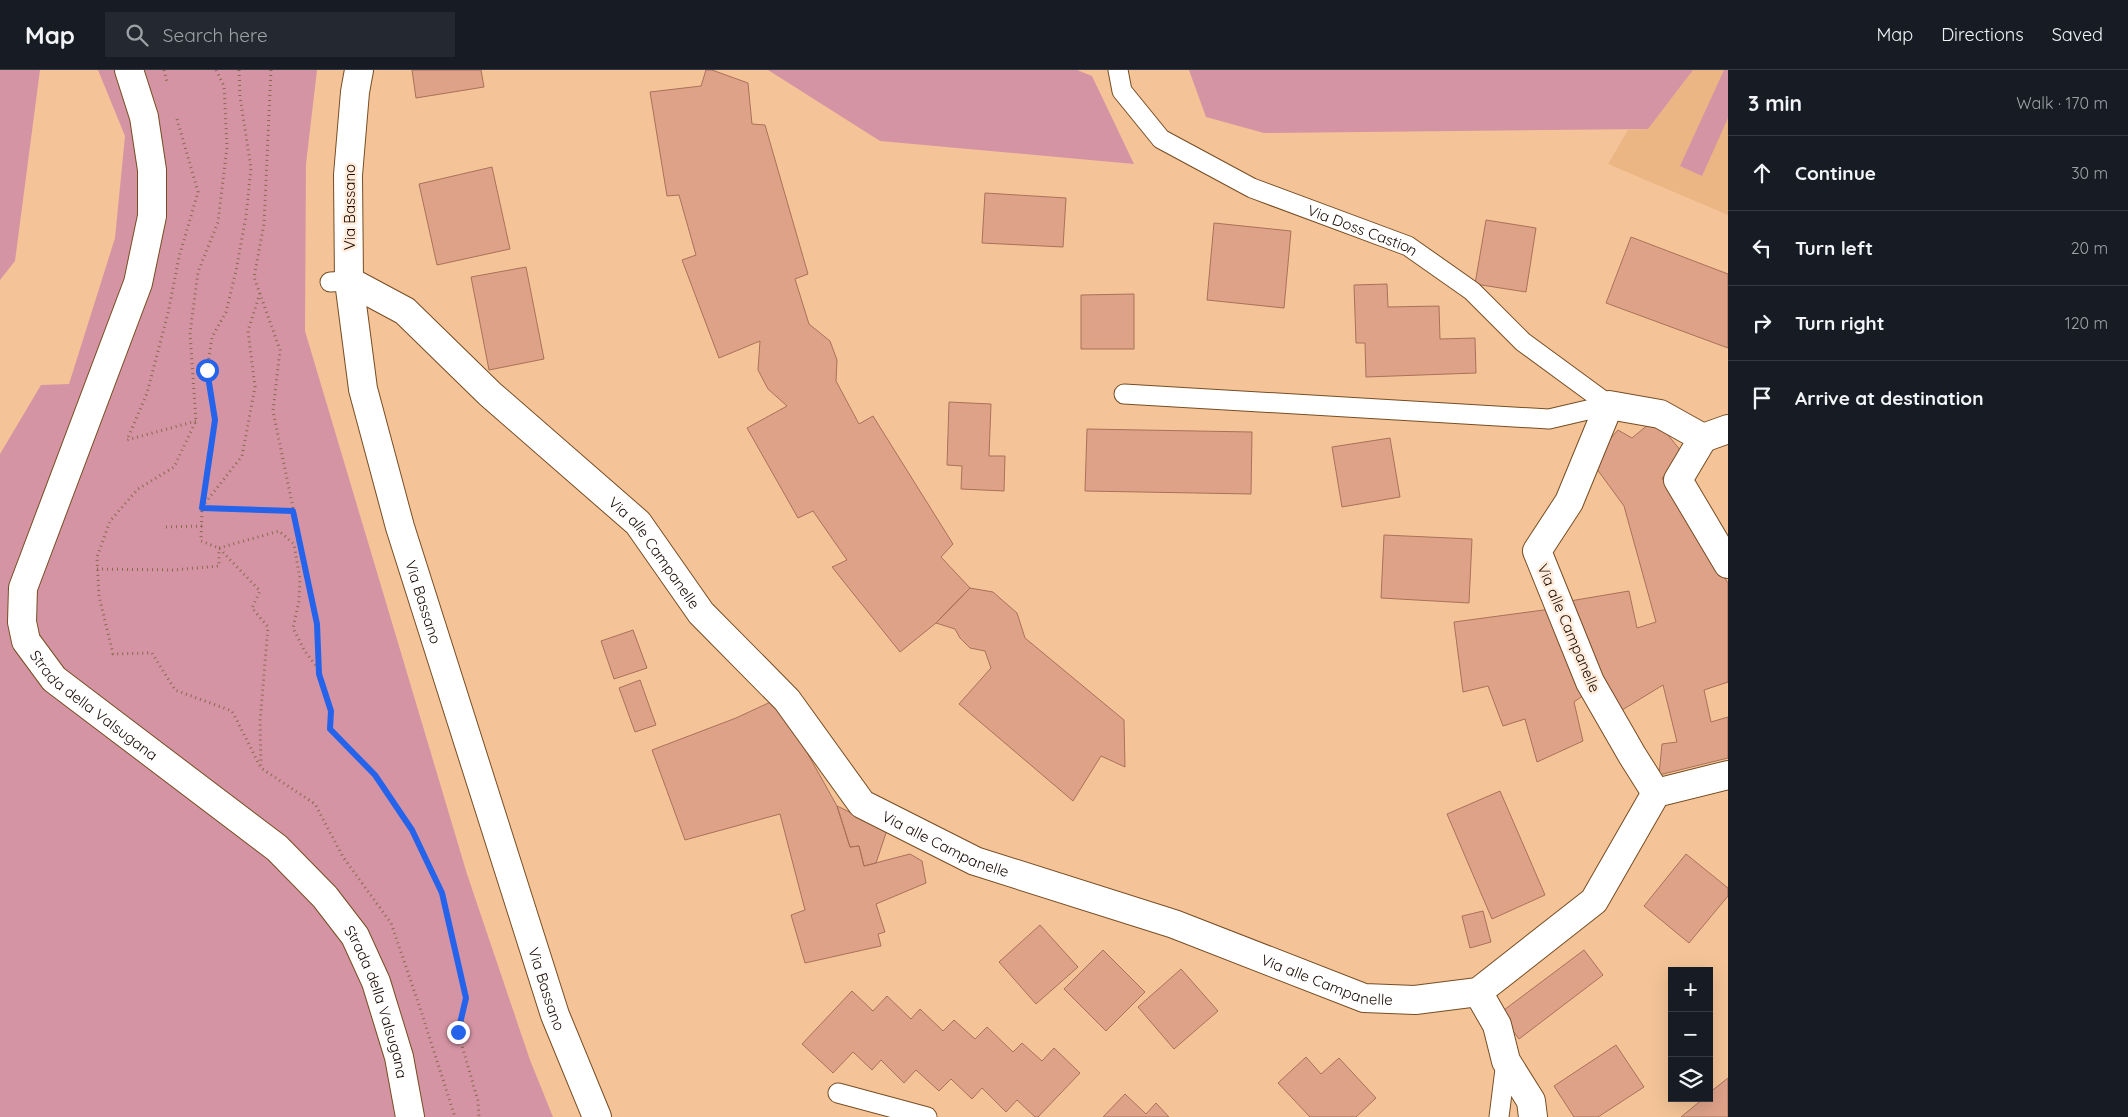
<!DOCTYPE html>
<html lang="en">
<head>
<meta charset="utf-8">
<style>
  :root { --surface:#171b24; --page:#242831; --text:#f1f3f6; --muted:#9ea1a6; --line:#363941 }
  body { margin:0; font-family:Quicksand,sans-serif; background:var(--page); color:var(--text) }
  .controls { position:absolute; right:15px; bottom:15px; display:grid; overflow:hidden; border-radius:0px; box-shadow:0 5px 20px #0002 }
  .controls button { width:45px; height:45px; display:grid; place-items:center; padding:0; border:0; border-bottom:1px solid var(--line); background:var(--surface); color:var(--text); font:25px sans-serif }
  .stop { position:absolute; width:15px; height:15px; margin:-11px; border:4px solid #2563eb; border-radius:50%; background:#fff }
  .stop.end { background:#2563eb; border-color:#fff; box-shadow:0 1px 5px #0008 }
  .list { margin:0; padding:0; list-style:none }
  h2 { display:flex; justify-content:space-between; align-items:center; height:65px; margin:0; padding:0 20px; font-size:21px }
  h2 small { font-size:16px; font-weight:400; color:var(--muted) }
  .list li { display:grid; grid-template-columns:32px 1fr auto; gap:15px; align-items:center; box-sizing:border-box; height:75px; padding:0 20px; border-top:1px solid var(--line) }
  .list b { display:block; font-size:19px; white-space:nowrap }
  .list em { font-size:16px; font-style:normal; color:var(--muted) }
  .icon { flex:none; width:28px; height:28px; fill:none; stroke:currentColor; stroke-width:2; stroke-linecap:round; stroke-linejoin:round }
  .map { position:relative; flex:none; width:1728px; height:1047px; overflow:hidden }
  header { display:flex; align-items:center; gap:30px; box-sizing:border-box; height:70px; padding:0 25px; background:var(--surface); border-bottom:1px solid var(--line) }
  header strong { font-size:24px }
  nav { display:flex; gap:28px; margin-inline-start:auto; font-size:18px }
  .search { width:350px; height:45px; background:var(--page); display:flex; align-items:center; gap:12px; box-sizing:border-box; padding:0 18px; border-radius:0px; color:var(--muted); font-size:19px }
  main { display:flex }
  aside { flex:1; background:var(--surface) }
  .map>svg:first-child { display:block }
</style>
</head>
<body>
<header>
<strong>Map</strong>
<div class="search"><svg class="icon" aria-label="search" viewBox="0 0 24 24"><circle cx="10" cy="10" r="6"/><path d="M15 15l6 6"/></svg>Search here</div>
<nav><a>Map</a><a>Directions</a><a>Saved</a></nav>
</header>
<main>
<div class="map">
<svg width="1728" height="1047" viewBox="0 0 1728 1047">
  <rect width="100%" height="100%" fill="#f4c498"/>
  <!-- built -->
  <path fill="#ebb584" d="M1693,0H1728V145L1608,94L1628,60L1648,59Z"/>
  <!-- green -->
  <path fill="#d594a4" d="M0,0H40L15,191L0,210Z
    M98,0H317L306,94L305,261L467,804L530,990L553,1047H0V384L41,315L69,314L115,168L125,66Z
    M768,0H1077L1092,6L1134,94L880,71Z
    M1189,0H1693L1648,59L1264,63L1206,47Z
    M1724,0H1728V48L1702,106L1680,96Z"/>
  <!-- building -->
  <path fill="#dea289" stroke="#aa7159" d="M412,0H481L484,17L416,28Z
    M706,0H712L748,13L752,54L765,55L808,204L795,209L809,254L830,271L837,290L836,311L859,354L873,346L953,474L941,487L970,518L936,553L900,582L832,497L847,490L813,441L798,448L747,358L787,336L768,319L758,300L760,271L719,288L682,190L696,185L679,125L667,126L650,22L701,16Z
    M492,97L510,179L437,195L419,114Z
    M985,123L1066,128L1063,177L982,173Z
    M1486,150L1536,158L1526,222L1475,214Z
    M1214,153L1291,161L1284,238L1207,230Z
    M1631,167L1728,204V278L1606,233Z
    M526,197L544,289L489,300L471,207Z
    M1387,214L1388,237L1439,236L1440,269L1475,268L1476,303L1366,307L1365,273H1356L1354,215Z
    M1134,224V279H1081V225Z
    M949,332L991,334L989,386H1005L1004,421L961,419L962,396L947,395Z
    M1655,349L1685,386L1662,408L1728,513V612L1704,620L1711,652L1728,647V688L1659,705L1662,674L1677,672L1663,615L1614,645L1564,532L1629,521L1637,558L1656,552L1624,436L1591,391L1618,360L1632,368Z
    M1087,359L1252,362L1251,424L1085,421Z
    M1390,368L1400,427L1342,437L1332,377Z
    M1384,465L1472,469L1469,533L1381,528Z
    M970,518L993,522L1017,543L1025,568L1124,650L1125,697L1101,686L1073,731L959,634L991,598L985,581L970,578L960,568L955,559L936,553Z
    M1551,539L1591,620L1574,632L1583,671L1537,692L1525,649L1503,656L1488,616L1463,622L1454,552Z
    M633,560L647,598L614,609L601,571Z
    M640,610L656,655L635,662L619,618Z
    M777,629L837,736L850,777L859,776L864,796L910,784L922,791L926,813L876,834L885,862L878,864L881,876L805,893L791,845L805,840L780,744L685,770L652,680L736,648Z
    M1500,721L1545,825L1492,849L1447,744Z
    M837,736L887,760L876,793L864,796L859,776L850,777Z
    M1686,784L1728,818V826L1689,873L1644,836Z
    M1483,841L1491,872L1470,878L1462,846Z
    M1040,855L1078,897L1036,934L999,892Z
    M1103,880L1145,922L1106,961L1064,919Z
    M1584,880L1603,905L1519,969L1500,943Z
    M1181,899L1218,941L1174,979L1138,937Z
    M852,921L873,941L887,926L911,949L920,939L943,961L954,950L975,969L987,957L1013,982L1022,973L1042,991L1054,978L1080,1003L1038,1047H1035L1017,1030L1006,1042L982,1018L972,1029L951,1009L939,1021L916,1000L904,1013L881,990L872,1000L853,982L833,1003L802,974Z
    M1616,975L1644,1017L1598,1047H1574L1554,1016Z
    M1306,987L1321,1004L1339,988L1376,1028L1356,1047H1310L1278,1013Z
    M1728,1008V1047H1681L1704,1028H1709V1023Z
    M1125,1024L1146,1044L1156,1033L1169,1047H1103Z"/>
  <g fill="none" stroke-linecap="round" stroke-linejoin="round">
    <!-- service casing -->
    <g stroke="#774d23" stroke-width="21">
      <g id="service">
        <path id="s1" d="M1118,0L1122,21L1161,69L1252,118L1408,176L1472,221L1523,272L1609,335"/>
        <path d="M330,212L349,211"/>
        <path d="M1124,324L1549,349L1609,335"/>
        <path d="M838,1023L927,1047"/>
        <path d="M1499,1047L1506,991"/>
      </g>
    </g>
    <!-- minor casing -->
    <g stroke="#774d23" stroke-width="30">
      <g id="minor">
        <path id="s2" d="M349,211L405,241L490,324L638,453L701,543L787,630L862,734L975,791L1174,854L1364,928L1415,930L1478,922L1594,831L1656,723L1728,705"/>
        <path d="M1703,368L1678,410L1728,494"/>
        <path d="M1656,723L1632,685L1590,612L1537,481L1569,432L1609,335L1660,344L1703,368L1728,359"/>
        <path d="M1478,922L1497,955L1506,991L1531,1031L1533,1047"/>
      </g>
    </g>
    <!-- secondary casing -->
    <g stroke="#774d23" stroke-width="30">
      <g id="secondary">
        <path id="s3" d="M129,0L144,47L152,100V146L138,213L23,518L22,552L26,571L54,609L277,778L325,827L355,866L376,912L399,987L410,1047"/>
        <path id="s4" d="M359,0L355,22L348,105L349,211L363,319L400,457L555,945L597,1047"/>
      </g>
    </g>
    <!-- path -->
    <path stroke="#89694f" stroke-width="3" stroke-dasharray="1 4" stroke-linecap="butt" d="M164,0L167,12
      M216,0L224,16L227,77L218,152L198,202L190,263L196,351L174,397L138,419L110,451L97,487L99,526L113,584L152,583L175,620L232,641L261,698L315,734L343,787L391,853L420,938L455,1047
      M239,0L240,27L251,98L246,146L236,201L226,242L212,267L207,300L215,350L202,438L201,471L219,478L260,521L252,538L268,557L260,652L261,695
      M271,0L264,154L254,207L280,280L273,341L317,554L319,604L331,641L330,659L375,705L412,760L442,823L466,928L458,962L478,1031L479,1047
      M177,49L198,122L179,187L168,243L147,323L127,370L196,351
      M202,437L242,386L255,317L248,261L260,223
      M202,438L293,441
      M166,457L202,456
      M219,478L279,461L294,474L300,509L299,531L293,558L304,580L319,600
      M97,499L173,500L219,496V479"/>
    <!-- service -->
    <use href="#service" stroke="#fff" stroke-width="19"/>
    <!-- minor -->
    <use href="#minor" stroke="#fff" stroke-width="28"/>
    <!-- secondary -->
    <use href="#secondary" stroke="#fff" stroke-width="28"/>
  </g>
  <g fill="none" stroke-linecap="round" stroke-linejoin="round">
    <!-- route -->
    <path stroke="#2563eb" stroke-width="6" d="M207,300L215,350L202,438L293,441L317,554L319,604L331,641L330,659L375,705L412,760L442,823L466,928L458,962"/>
  </g>
  <g text-anchor="middle" dominant-baseline="central" stroke-width="5" stroke-linejoin="round" paint-order="stroke">
    <!-- street labels -->
    <g font-size="15" fill="#170700" stroke="#ffebd9">
      <text transform="translate(349 137) rotate(-90)">Via Bassano</text>
      <text stroke="none"><textPath href="#s1" startOffset="305">Via Doss Castion</textPath></text>
      <text stroke="none"><textPath href="#s2" startOffset="412">Via alle Campanelle</textPath></text>
      <text stroke="none"><textPath href="#s4" startOffset="542">Via Bassano</textPath></text>
      <text transform="translate(1569 558) rotate(67)">Via alle Campanelle</text>
      <text stroke="none"><textPath href="#s3" startOffset="691">Strada della Valsugana</textPath></text>
      <text stroke="none"><textPath href="#s2" startOffset="832">Via alle Campanelle</textPath></text>
      <text stroke="none"><textPath href="#s2" startOffset="1238">Via alle Campanelle</textPath></text>
      <text stroke="none"><textPath href="#s4" startOffset="948">Via Bassano</textPath></text>
      <text stroke="none"><textPath href="#s3" startOffset="1111">Strada della Valsugana</textPath></text>
    </g>
  </g>
</svg>
<div class="controls">
<button>+</button>
<button>−</button>
<button><svg class="icon" aria-label="layers" viewBox="0 0 24 24"><path d="M12 4l9 5-9 5-9-5zM3 14l9 5 9-5"/></svg></button>
</div>
<div class="stop" style="left:207px;top:300px"></div>
<div class="stop end" style="left:458px;top:962px"></div>
</div>
<aside>
<h2>3 min<small>Walk · 170 m</small></h2>
<ul class="list">
<li><svg class="icon" aria-label="ahead" viewBox="0 0 24 24"><path d="M12 20V5M6 11l6-6 6 6"/></svg><div><b>Continue</b></div><em>30 m</em></li>
<li><svg class="icon" aria-label="left" viewBox="0 0 24 24"><path d="M17 20v-9H6M10 6l-5 5 5 5"/></svg><div><b>Turn left</b></div><em>20 m</em></li>
<li><svg class="icon" aria-label="right" viewBox="0 0 24 24"><path d="M7 20v-9h11M14 6l5 5-5 5"/></svg><div><b>Turn right</b></div><em>120 m</em></li>
<li><svg class="icon" aria-label="arrive" viewBox="0 0 24 24"><path d="M6 21V4h12l-3 4 3 4H6"/></svg><div><b>Arrive at destination</b></div></li>
</ul>
</aside>
</main>
</body>
</html>
